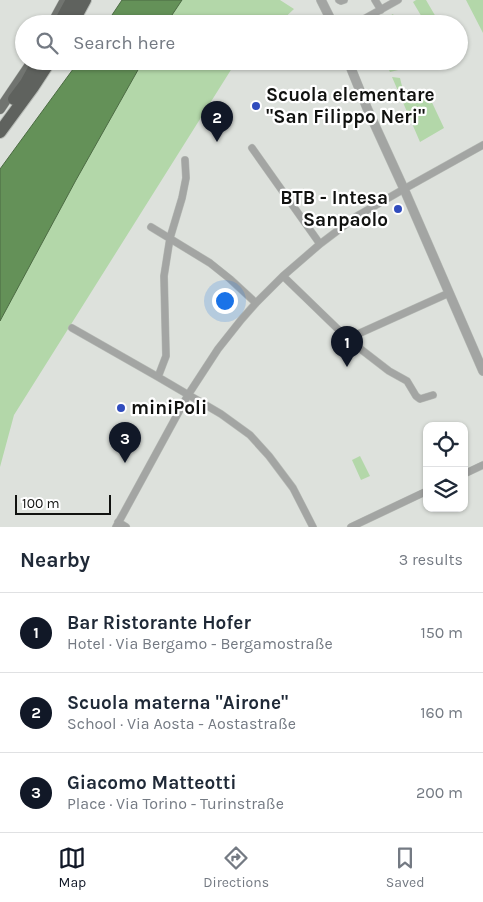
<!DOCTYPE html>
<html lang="en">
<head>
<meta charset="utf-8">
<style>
  :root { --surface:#fff; --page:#f2f2f3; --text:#1f2937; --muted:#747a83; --line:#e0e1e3; --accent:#111827 }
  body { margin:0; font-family:Karla,sans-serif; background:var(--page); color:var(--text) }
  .controls { position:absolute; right:15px; bottom:15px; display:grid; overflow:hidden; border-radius:10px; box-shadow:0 1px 4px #0004 }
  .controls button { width:45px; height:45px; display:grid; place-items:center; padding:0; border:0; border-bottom:1px solid var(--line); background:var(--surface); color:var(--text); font:25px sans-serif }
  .scale { position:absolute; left:15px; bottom:12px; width:96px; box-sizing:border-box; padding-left:5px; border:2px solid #111210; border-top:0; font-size:14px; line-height:18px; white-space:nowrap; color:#111210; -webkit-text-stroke:4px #fff; paint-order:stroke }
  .you { position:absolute; left:224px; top:300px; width:18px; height:18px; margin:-12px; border:4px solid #fff; border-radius:50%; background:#1a73e8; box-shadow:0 0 0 8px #1a73e833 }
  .badge { display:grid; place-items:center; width:32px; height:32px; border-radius:50%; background:var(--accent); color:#fff; font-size:16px; font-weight:700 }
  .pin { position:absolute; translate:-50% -41px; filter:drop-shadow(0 1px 2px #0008) }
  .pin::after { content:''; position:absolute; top:26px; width:18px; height:15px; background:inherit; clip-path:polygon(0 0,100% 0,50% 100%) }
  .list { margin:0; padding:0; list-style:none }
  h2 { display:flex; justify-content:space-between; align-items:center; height:65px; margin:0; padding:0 20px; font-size:21px }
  h2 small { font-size:16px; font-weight:400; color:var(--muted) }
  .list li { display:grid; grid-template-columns:32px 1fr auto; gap:15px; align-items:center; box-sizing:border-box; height:80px; padding:0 20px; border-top:1px solid var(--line) }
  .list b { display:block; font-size:19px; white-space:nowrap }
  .list p { margin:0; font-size:16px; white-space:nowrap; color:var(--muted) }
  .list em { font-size:16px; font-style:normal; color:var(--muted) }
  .icon { flex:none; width:28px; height:28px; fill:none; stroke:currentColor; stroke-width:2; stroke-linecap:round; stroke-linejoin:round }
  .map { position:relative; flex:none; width:483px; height:527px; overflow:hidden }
  .search { position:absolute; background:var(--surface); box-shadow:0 1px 4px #0004; left:15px; right:15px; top:15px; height:55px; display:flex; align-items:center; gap:12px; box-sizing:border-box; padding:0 18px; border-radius:28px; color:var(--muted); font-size:19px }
  .sheet { height:305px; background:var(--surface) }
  nav { display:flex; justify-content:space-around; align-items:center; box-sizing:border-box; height:70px; border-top:1px solid var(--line); background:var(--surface); font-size:14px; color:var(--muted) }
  nav a { display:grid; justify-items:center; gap:2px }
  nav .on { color:var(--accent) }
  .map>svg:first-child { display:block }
</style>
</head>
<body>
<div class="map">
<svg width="483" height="527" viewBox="0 0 483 527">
  <rect width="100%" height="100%" fill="#dde1dc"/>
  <!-- green -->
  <path fill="#b3d7a9" d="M182,0H280L294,9L278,24H166Z
    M416,0H426L440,24H426L413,2Z
    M466,0H483V33Z
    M393,14L398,24H378V23Z
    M143,61H238L234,65L14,415L0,467V321L76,180Z
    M385,61H414L415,66L390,72Z
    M392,77L400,78C402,86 403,93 410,98H414L417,96L420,89L428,94L444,128L420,142Z
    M360,456L370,476L361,480L352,460Z"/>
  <!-- water -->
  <path fill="#649158" stroke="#4b6b42" d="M122,0H182L166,24H106Z
    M79,61H143L76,180L0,321V169Z"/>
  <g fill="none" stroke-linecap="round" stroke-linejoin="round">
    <!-- minor casing -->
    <g stroke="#b8bcb7" stroke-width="8">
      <path id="minor" d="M339,0L341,1L344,0
        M375,0L381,10
        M355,24L398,0
        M252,148L320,244
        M151,227L210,263L230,279L256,303
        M283,276L345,336L349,338L449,293
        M72,328L158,377L221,414L250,435L269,456L293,488L313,527
        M349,338L354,344L389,371L407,381L416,396L420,399L433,395
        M158,377L166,356L164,276L170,238L182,198L186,178L185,160
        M464,474L483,465
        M118,522L126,527
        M116,527L188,395L218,349L241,320L256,303L283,276L320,244L357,216L404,189L483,145
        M351,527L427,491"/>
    </g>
    <!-- tertiary casing -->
    <g stroke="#b8bcb7" stroke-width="10">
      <path id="tertiary" d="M321,0L333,24
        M348,61L367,108L404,189L483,371"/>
    </g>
    <!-- primary casing -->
    <g stroke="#b8bcb7" stroke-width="11">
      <path id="primary" d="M52,24L65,0
        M0,109L29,66"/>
    </g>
    <!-- motorway casing -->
    <g stroke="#b8bcb7" stroke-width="14">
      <path id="motorway" d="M59,24L72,0
        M72,24L85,0
        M14,99L26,83L38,61
        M0,132L33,87L50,61"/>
    </g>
    <!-- minor -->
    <use href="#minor" stroke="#a3a5a3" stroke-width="7"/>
    <!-- tertiary -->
    <use href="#tertiary" stroke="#a3a5a3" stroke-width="9"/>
    <!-- primary -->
    <use href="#primary" stroke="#717470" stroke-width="10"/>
    <!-- motorway -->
    <use href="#motorway" stroke="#5f625e" stroke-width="12"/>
  </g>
  <!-- markers -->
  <g fill="#304cbd" stroke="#fff" stroke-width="2">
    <circle cx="256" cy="106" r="5"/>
    <circle cx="398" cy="209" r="5"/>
    <circle cx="121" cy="408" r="5"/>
  </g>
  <g text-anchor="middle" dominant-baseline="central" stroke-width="4.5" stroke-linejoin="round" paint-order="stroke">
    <!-- poi labels -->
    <g font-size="19" font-weight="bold" fill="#111210" stroke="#fff" text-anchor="start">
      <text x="266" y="95">Scuola elementare<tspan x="266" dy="22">"San Filippo Neri"</tspan></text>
      <text x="388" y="198" text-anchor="end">BTB - Intesa<tspan x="388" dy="22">Sanpaolo</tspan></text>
      <text x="131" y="408">miniPoli</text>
    </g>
  </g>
</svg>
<div class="controls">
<button><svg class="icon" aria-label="locate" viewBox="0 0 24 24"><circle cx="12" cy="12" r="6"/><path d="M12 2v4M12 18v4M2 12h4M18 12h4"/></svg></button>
<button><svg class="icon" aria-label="layers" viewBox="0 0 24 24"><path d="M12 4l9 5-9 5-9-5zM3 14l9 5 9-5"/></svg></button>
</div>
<div class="scale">100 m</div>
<div class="you"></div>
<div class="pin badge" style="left:347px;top:367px">1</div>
<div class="pin badge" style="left:217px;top:142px">2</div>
<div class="pin badge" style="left:125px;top:463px">3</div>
<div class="search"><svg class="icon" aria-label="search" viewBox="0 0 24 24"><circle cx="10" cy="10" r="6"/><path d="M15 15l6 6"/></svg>Search here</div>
</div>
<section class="sheet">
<h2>Nearby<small>3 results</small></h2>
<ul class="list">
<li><span class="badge">1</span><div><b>Bar Ristorante Hofer</b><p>Hotel · Via Bergamo - Bergamostraße</p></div><em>150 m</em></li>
<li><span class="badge">2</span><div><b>Scuola materna &quot;Airone&quot;</b><p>School · Via Aosta - Aostastraße</p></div><em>160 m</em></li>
<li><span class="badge">3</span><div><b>Giacomo Matteotti</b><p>Place · Via Torino - Turinstraße</p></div><em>200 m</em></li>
</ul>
</section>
<nav>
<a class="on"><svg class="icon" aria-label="map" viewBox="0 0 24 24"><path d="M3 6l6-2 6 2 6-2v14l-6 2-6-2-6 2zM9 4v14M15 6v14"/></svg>Map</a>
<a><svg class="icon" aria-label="directions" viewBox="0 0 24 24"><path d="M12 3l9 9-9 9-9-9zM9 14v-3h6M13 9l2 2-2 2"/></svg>Directions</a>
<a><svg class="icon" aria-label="saved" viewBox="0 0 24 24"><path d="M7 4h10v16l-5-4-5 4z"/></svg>Saved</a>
</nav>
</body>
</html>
